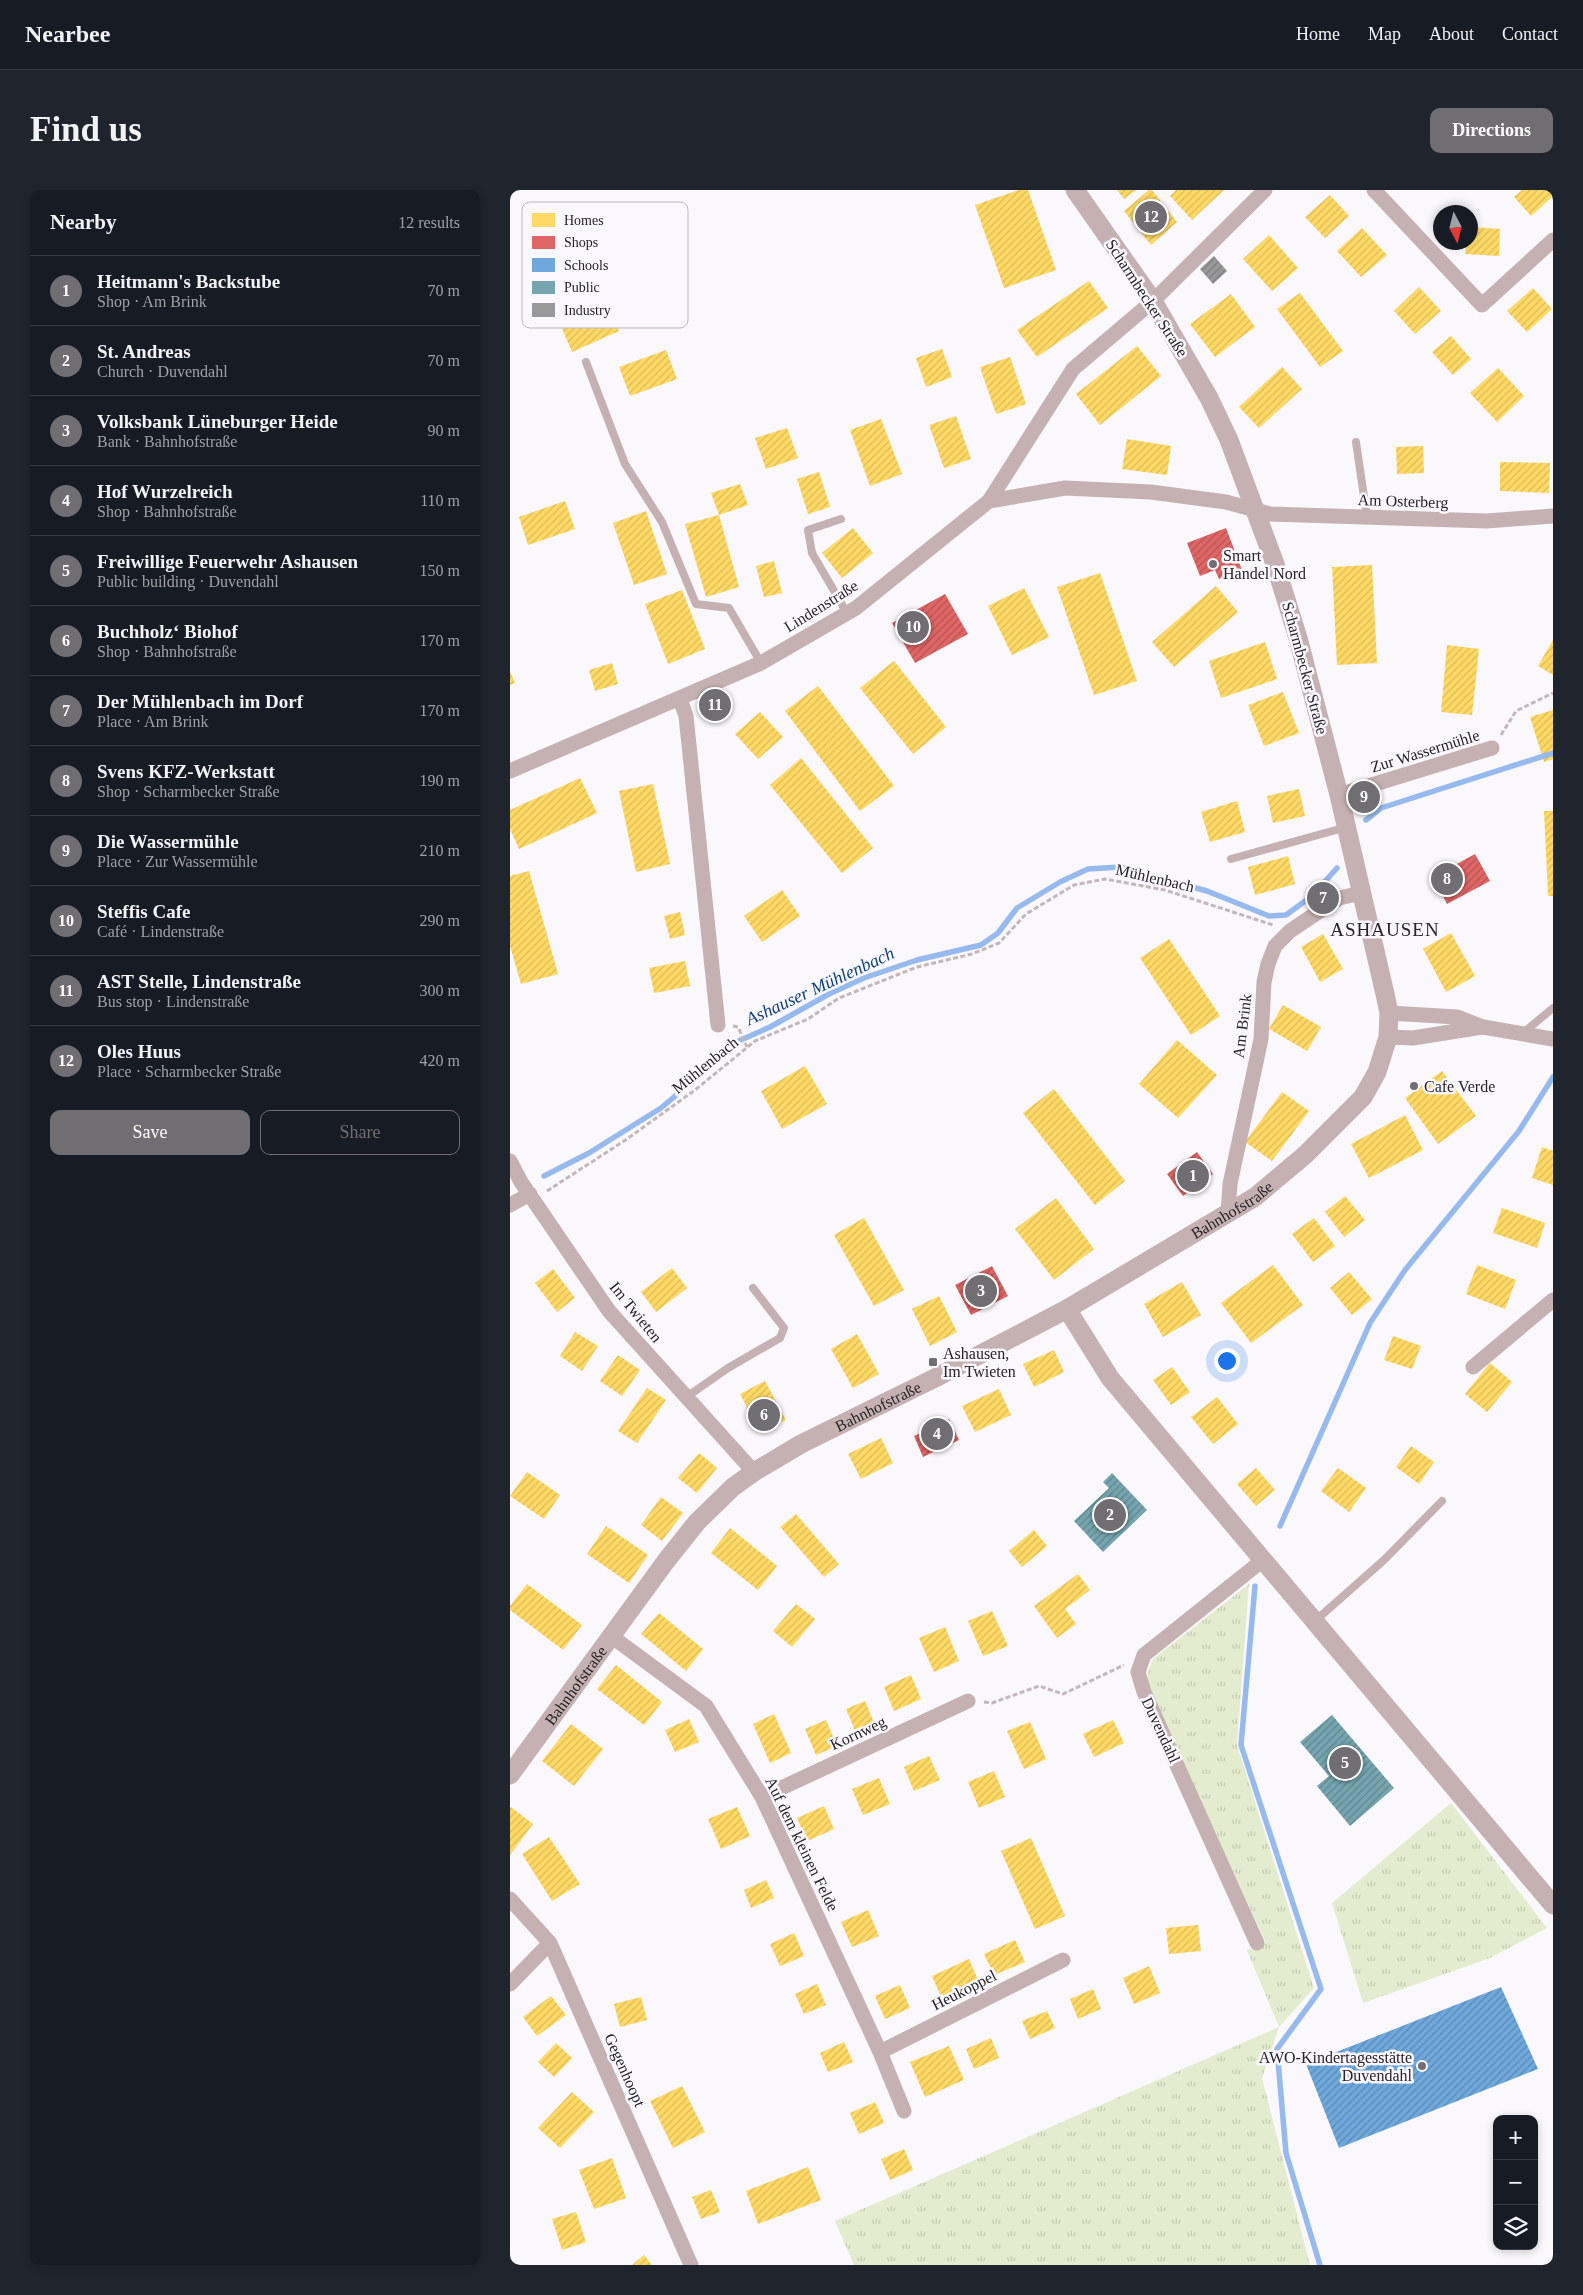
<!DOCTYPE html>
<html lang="en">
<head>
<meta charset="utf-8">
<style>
  :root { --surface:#171b24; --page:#20242c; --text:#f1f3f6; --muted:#9ea1a6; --line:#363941; --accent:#706e72 }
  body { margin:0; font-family:Georgia,serif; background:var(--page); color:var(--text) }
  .controls { position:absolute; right:15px; bottom:15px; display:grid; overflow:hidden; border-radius:10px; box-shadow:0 2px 8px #0003 }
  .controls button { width:45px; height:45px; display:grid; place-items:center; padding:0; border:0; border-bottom:1px solid var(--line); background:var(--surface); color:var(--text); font:25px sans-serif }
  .compass { position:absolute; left:923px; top:15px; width:45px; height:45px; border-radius:50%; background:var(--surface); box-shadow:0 2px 8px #0003; rotate:173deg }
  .you { position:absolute; left:716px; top:1170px; width:18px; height:18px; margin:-12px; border:4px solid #fff; border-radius:50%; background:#1a73e8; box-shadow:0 0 0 8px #1a73e833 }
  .badge { display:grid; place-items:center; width:32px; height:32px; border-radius:50%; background:var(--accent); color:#fff; font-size:16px; font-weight:700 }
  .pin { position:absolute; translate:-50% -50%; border:2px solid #fff; box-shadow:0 1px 5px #0006 }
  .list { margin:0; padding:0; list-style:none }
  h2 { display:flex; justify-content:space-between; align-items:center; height:65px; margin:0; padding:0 20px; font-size:21px }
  h2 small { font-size:16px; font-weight:400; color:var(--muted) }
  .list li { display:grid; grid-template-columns:32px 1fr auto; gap:15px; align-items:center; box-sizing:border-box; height:70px; padding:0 20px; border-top:1px solid var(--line) }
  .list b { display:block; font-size:19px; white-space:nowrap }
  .list p { margin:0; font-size:16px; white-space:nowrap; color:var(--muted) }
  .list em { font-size:16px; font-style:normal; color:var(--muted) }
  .actions { display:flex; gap:10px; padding:15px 20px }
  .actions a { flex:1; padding:11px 0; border:1px solid var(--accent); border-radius:10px; text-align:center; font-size:18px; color:var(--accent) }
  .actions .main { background:var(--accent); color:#fff }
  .icon { flex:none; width:28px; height:28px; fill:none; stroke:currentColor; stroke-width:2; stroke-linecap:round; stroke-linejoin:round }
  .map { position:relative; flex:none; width:1043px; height:2075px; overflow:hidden; border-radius:10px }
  header { display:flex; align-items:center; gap:30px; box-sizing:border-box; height:70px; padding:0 25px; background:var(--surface); border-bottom:1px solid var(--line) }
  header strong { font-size:24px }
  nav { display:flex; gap:28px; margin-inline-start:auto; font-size:18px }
  .intro { display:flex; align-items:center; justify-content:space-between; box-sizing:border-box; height:120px; padding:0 30px }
  h1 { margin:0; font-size:35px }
  .button { padding:12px 22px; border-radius:10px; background:var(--accent); color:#fff; font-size:18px; font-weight:700 }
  main { display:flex; gap:30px; padding:0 30px }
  aside { flex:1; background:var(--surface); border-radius:10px; box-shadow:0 2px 8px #0003 }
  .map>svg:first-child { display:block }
</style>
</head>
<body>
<header>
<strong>Nearbee</strong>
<nav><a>Home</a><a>Map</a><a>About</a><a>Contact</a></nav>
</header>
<div class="intro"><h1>Find us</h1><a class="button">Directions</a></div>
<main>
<aside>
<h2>Nearby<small>12 results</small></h2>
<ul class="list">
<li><span class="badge">1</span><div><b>Heitmann's Backstube</b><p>Shop · Am Brink</p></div><em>70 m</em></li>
<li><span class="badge">2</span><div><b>St. Andreas</b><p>Church · Duvendahl</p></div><em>70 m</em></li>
<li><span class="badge">3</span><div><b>Volksbank Lüneburger Heide</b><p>Bank · Bahnhofstraße</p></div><em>90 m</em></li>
<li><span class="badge">4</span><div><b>Hof Wurzelreich</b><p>Shop · Bahnhofstraße</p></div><em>110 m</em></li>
<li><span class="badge">5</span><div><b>Freiwillige Feuerwehr Ashausen</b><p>Public building · Duvendahl</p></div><em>150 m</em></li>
<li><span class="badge">6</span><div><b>Buchholz‘ Biohof</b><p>Shop · Bahnhofstraße</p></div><em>170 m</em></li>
<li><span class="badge">7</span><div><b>Der Mühlenbach im Dorf</b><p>Place · Am Brink</p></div><em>170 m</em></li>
<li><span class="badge">8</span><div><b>Svens KFZ-Werkstatt</b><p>Shop · Scharmbecker Straße</p></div><em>190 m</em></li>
<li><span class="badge">9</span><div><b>Die Wassermühle</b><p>Place · Zur Wassermühle</p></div><em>210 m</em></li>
<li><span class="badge">10</span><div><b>Steffis Cafe</b><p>Café · Lindenstraße</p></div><em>290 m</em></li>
<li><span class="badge">11</span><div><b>AST Stelle, Lindenstraße</b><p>Bus stop · Lindenstraße</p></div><em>300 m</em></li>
<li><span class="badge">12</span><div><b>Oles Huus</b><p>Place · Scharmbecker Straße</p></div><em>420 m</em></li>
</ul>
<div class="actions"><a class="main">Save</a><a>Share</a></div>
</aside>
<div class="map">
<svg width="1043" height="2075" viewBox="0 0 1043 2075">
  <defs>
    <pattern id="grass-tufts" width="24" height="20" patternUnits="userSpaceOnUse" patternTransform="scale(1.25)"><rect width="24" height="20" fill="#e3ecce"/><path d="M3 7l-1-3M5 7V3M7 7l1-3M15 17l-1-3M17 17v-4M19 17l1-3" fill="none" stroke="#c3cab1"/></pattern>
    <pattern id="homes-hatch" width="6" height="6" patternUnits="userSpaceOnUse" patternTransform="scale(1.25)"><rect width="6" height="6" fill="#ffd966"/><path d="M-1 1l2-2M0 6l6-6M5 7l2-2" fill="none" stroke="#daba58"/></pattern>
    <pattern id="shops-hatch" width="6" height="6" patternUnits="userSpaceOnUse" patternTransform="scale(1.25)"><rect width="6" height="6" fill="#e06666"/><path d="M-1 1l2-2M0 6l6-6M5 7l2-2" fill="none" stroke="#b55454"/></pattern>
    <pattern id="schools-hatch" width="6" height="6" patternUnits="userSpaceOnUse" patternTransform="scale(1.25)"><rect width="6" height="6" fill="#6fa8dc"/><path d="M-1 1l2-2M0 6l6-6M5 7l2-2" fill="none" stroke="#5b89b2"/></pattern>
    <pattern id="public-hatch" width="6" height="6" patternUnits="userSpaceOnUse" patternTransform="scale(1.25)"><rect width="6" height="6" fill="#76a5af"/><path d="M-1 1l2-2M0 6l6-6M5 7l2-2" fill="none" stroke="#61868e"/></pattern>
    <pattern id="industry-hatch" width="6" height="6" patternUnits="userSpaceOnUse" patternTransform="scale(1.25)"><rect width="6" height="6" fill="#999"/><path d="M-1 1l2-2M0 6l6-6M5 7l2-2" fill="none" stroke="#7d7d7d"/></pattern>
  </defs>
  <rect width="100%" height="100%" fill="#faf8fd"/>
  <!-- grass -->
  <path fill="url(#grass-tufts)" d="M739,1394L727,1555L804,1798L769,1837L752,1888L800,2075H344L325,2031L769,1837L737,1760L756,1753L638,1496V1481L643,1469Z
    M941,1613L1037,1738L980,1768L853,1813L822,1713Z"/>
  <!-- homes -->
  <path fill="url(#homes-hatch)" d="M509,0H518L546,80L494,98L465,15Z
    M607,0H626L614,9Z
    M639,0H642L667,32L641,55L614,21Z
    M666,0H714L682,30L660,6Z
    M1012,0H1043V6L1021,26L1004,7Z
    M820,5L839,26L815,48L795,27Z
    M961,37L990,39L989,66L955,64L956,52H961Z
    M852,38L877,65L851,87L827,61Z
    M759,45L788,78L762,101L733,69Z
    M579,91L598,118L527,167L507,140Z
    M909,97L931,121L905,144L884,121Z
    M1023,98L1042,119L1017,142L997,121Z
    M790,103L833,161L810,177L767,119Z
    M721,104L745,137L705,167L680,134Z
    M98,116L109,141L62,162L51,136Z
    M941,146L961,169L943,185L922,162Z
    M627,156L651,186L590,235L566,204Z
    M432,159L442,187L416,197L406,168Z
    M156,160L167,189L120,206L109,177Z
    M500,167L516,214L486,224L470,177Z
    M772,177L792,199L749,238L729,217Z
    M988,178L1014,206L987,232L960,203Z
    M446,226L461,269L434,278L419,235Z
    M371,229L392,284L360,296L340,240Z
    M277,238L288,268L256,279L245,248Z
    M617,249L661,256L657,285L612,279Z
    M913,256L914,283L887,284L886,257Z
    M990,272L1040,273L1039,303L990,301Z
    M309,282L320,317L298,324L287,289Z
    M230,294L238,315L209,325L201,303Z
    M55,311L65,339L18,355L9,327Z
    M136,321L157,384L124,395L103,333Z
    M209,325L229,397L196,407L175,334Z
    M343,338L363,363L332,388L312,363Z
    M264,371L272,403L254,407L246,376Z
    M862,375L867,473L827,475L822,377Z
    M590,383L627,491L584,505L547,397Z
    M706,396L728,422L664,477L642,452Z
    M514,398L539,447L502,465L478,416Z
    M172,400L195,459L158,474L135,414Z
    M1043,450V485L1028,476Z
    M755,452L767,489L711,508L699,471Z
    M937,455L969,459L962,525L931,522Z
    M384,471L436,537L403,564L350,498Z
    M102,473L108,494L85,501L79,480Z
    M0,481L5,493L0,495Z
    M308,496L384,596L350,621L275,521Z
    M773,502L789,543L754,556L738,515Z
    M1043,520V569L1034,572L1020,527Z
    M250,522L273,547L248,569L225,544Z
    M291,568L363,658L332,683L260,595Z
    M70,588L87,623L9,659L0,639V620Z
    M143,594L160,674L126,682L109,601Z
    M789,599L795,626L763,633L757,606Z
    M727,611L735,642L700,652L691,622Z
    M1034,621H1043V706H1038Z
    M778,666L785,694L745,705L738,677Z
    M19,681L48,784L11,794L0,756V686Z
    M272,700L290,726L252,752L234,726Z
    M170,722L175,745L160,749L154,726Z
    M941,743L965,786L936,802L913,759Z
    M813,744L833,779L810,792L791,757Z
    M659,749L710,826L681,845L630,768Z
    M175,771L180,796L144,803L139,778Z
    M773,815L811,837L797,861L759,839Z
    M667,850L707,885L668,928L629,894Z
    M295,876L317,914L272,939L251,901Z
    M932,881L966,926L928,954L895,908Z
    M544,899L615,991L585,1015L513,923Z
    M772,902L799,921L762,971L735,952Z
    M895,925L913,960L859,988L841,954Z
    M1032,957L1043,961V995L1022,988Z
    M835,1006L855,1030L834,1047L815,1022Z
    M546,1008L584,1059L544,1090L505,1039Z
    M992,1018L1035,1033L1027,1058L983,1043Z
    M354,1028L394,1100L364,1116L324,1045Z
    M804,1028L825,1056L803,1072L782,1044Z
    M763,1075L793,1115L741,1153L711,1113Z
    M967,1075L1006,1090L995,1119L956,1104Z
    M162,1078L177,1098L146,1122L131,1102Z
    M43,1079L65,1108L47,1122L25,1093Z
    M839,1082L862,1109L842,1125L820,1098Z
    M672,1092L691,1125L653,1147L634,1114Z
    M429,1106L447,1142L420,1156L402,1119Z
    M65,1142L88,1156L72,1181L50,1166Z
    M347,1144L369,1184L343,1198L321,1159Z
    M883,1146L911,1156L902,1179L874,1170Z
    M544,1160L554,1182L524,1197L513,1174Z
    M108,1165L130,1180L112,1206L90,1191Z
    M980,1173L1002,1192L977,1222L955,1204Z
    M662,1177L680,1202L661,1215L643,1190Z
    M255,1191L276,1230L251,1243L230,1204Z
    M137,1198L156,1210L127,1253L108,1241Z
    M489,1199L501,1225L465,1242L452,1216Z
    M707,1207L728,1234L703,1254L681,1227Z
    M371,1248L383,1273L351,1289L338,1264Z
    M901,1256L924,1272L909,1294L886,1277Z
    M189,1263L207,1278L187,1303L168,1288Z
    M746,1278L765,1300L746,1316L727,1294Z
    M828,1278L856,1298L839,1322L811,1301Z
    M17,1282L50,1305L34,1329L0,1306Z
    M151,1307L173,1323L152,1351L131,1335Z
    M286,1324L329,1374L314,1387L270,1337Z
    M96,1336L138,1365L119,1393L77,1364Z
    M220,1338L267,1376L248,1400L201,1363Z
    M524,1340L537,1356L512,1377L499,1361Z
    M568,1384L580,1400L555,1419L566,1434L547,1448L524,1416Z
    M17,1394L72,1435L53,1460L0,1420V1416Z
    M286,1414L305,1429L282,1457L263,1441Z
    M482,1421L498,1456L473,1466L458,1431Z
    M149,1423L193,1459L176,1481L131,1444Z
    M435,1437L449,1471L424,1482L409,1448Z
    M106,1475L152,1512L134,1535L87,1499Z
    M401,1485L411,1509L384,1521L374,1497Z
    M355,1511L365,1535L346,1543L336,1519Z
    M264,1524L281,1563L260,1573L243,1534Z
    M179,1529L189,1552L165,1562L155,1540Z
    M316,1530L327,1556L306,1565L295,1539Z
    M603,1530L614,1553L584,1567L573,1544Z
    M520,1532L536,1569L514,1579L497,1541Z
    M61,1534L93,1559L64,1596L32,1571Z
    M419,1566L430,1590L404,1601L394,1577Z
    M484,1581L495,1607L469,1618L458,1592Z
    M369,1588L380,1614L353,1625L342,1599Z
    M314,1616L324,1639L297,1651L287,1628Z
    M1,1617L23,1634L0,1665V1618Z
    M227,1617L240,1646L211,1659L198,1629Z
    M39,1647L70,1694L42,1711L12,1664Z
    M521,1648L555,1726L525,1739L491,1661Z
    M256,1690L264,1708L241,1718L234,1700Z
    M358,1720L369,1746L342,1757L331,1732Z
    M688,1735L691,1761L659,1764L656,1738Z
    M284,1743L294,1766L270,1776L260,1754Z
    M505,1750L515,1772L484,1785L474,1764Z
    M459,1769L468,1790L431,1807L422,1786Z
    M639,1776L650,1803L624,1814L613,1788Z
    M307,1794L316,1815L294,1824L285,1804Z
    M390,1795L400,1818L375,1829L365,1806Z
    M583,1799L591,1819L568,1829L560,1809Z
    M41,1806L56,1825L27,1846L13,1827Z
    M131,1807L137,1830L110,1837L104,1814Z
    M537,1821L545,1838L520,1849L512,1831Z
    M481,1848L489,1868L464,1879L456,1859Z
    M334,1852L343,1872L318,1882L310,1863Z
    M46,1853L62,1868L44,1887L28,1872Z
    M439,1856L454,1890L415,1907L400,1872Z
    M172,1896L195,1942L163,1958L140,1911Z
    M62,1902L84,1922L50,1958L28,1938Z
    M365,1912L374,1933L349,1944L340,1923Z
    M394,1959L403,1980L380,1990L371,1969Z
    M102,1968L116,2008L84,2019L69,1980Z
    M298,1977L311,2010L248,2034L236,2001Z
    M201,2000L210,2022L191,2029L182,2007Z
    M66,2022L76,2052L52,2060L42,2029Z
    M134,2065L142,2075H122Z"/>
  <!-- shops -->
  <path fill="url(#shops-hatch)" d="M716,338L732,380L709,389L705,380L690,386L677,353Z
    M435,404L458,444L405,473L382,433Z
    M965,664L980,691L937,714L923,687Z
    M687,962L703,984L673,1006L657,984Z
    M482,1076L498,1106L461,1125L445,1095Z
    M439,1229L449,1250L413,1267L404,1246Z"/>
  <!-- schools -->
  <path fill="url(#schools-hatch)" d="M991,1797L1028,1879L829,1958L796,1874Z"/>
  <!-- public -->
  <path fill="url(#public-hatch)" d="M602,1283L637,1320L593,1362L564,1331L599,1298L593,1292Z
    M822,1525L884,1598L840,1636L807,1596L819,1586L790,1552Z"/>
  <!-- industry -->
  <path fill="url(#industry-hatch)" d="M704,66L717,81L703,94L690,79Z"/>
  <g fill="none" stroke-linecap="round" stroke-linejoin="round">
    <!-- stream -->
    <path stroke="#96baed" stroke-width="5.5" d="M856,630L871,618L1043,563
      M34,986L79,963L151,918L197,879L224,853L260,837L319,804L354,788L407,770L471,755L488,743L507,718L550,692L578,679L610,677L697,701L759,726L776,725L802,706L827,678
      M770,1336L860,1133L895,1080L1009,941L1043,887
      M745,1396L731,1555L811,1799L767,1859L776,1963L810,2075"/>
    <!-- path -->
    <path stroke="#c4b7b9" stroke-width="3" stroke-dasharray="5 2.5" stroke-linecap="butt" d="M991,545L1006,521L1043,503
      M223,836L228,837L237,857
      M37,1001L117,949L185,900L245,851L298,829L329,808L407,777L462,764L489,753L516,724L564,695L595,689L655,700L763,735
      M474,1512L482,1513L529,1496L553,1504L614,1475"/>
    <!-- service -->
    <path stroke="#c5b1b1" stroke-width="8" d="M76,172L115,274L152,332L186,414L219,418L251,473
      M846,252L857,327
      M331,329L298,340L302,363L337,423
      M721,669L837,637
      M1013,843L1043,818
      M175,1208L218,1178L270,1148L274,1138L243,1098
      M805,1431L874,1370L932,1311"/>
    <!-- minor -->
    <path stroke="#c5b1b1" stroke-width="15" d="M864,0L972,115L1043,50
      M479,311L555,298L641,302L716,312L760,324L977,331L1043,326
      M170,509L176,526L208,835
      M0,581L251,473L346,418L479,311L563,179L643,111L755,0
      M829,605L982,558
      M879,823L947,827L973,837L1043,849
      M878,847L903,848L972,837
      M0,971L11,992L99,1121L244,1282
      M0,1015L20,1004
      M718,1023L720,994L751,849L754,792L758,774L765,756L780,741L829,708L852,703
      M963,1177L1043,1110
      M101,1446L196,1516L252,1607L370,1862L394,1921
      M252,1607L458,1511
      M0,1709L40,1753L181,2075
      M747,1753L634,1502L628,1482L634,1465L753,1370
      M0,1794L40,1753
      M370,1862L553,1770"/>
    <!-- tertiary -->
    <g stroke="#c5b1b1" stroke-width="19">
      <path d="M557,1119L600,1188L1043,1715"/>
      <path id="s1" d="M0,1585L156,1371L187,1332L223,1297L244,1282L291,1254L425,1188L557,1119L745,1007L795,965L853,907L867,882L878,847L879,823L875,804L829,605L788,448L765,374L719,250L699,208L643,111L565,0"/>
    </g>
  </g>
  <!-- markers -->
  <g fill="#706e72" stroke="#faf7fe" stroke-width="2">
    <circle cx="703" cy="374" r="5"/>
    <circle cx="904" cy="896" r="5"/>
    <rect x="418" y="1167" width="10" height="10" rx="2.5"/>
    <circle cx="912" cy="1876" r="5"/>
  </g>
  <g text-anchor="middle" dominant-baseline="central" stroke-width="5" stroke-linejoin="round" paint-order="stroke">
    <!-- street labels -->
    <g font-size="16" fill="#262427" stroke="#faf7fe">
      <text transform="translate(637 108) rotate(57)">Scharmbecker Straße</text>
      <text transform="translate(893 311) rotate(2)">Am Osterberg</text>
      <text transform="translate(311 416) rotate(-32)">Lindenstraße</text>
      <text transform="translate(795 478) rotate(75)">Scharmbecker Straße</text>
      <text transform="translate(915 561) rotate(-17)">Zur Wassermühle</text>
      <text transform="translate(645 688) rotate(13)">Mühlenbach</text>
      <text transform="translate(732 836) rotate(-83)">Am Brink</text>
      <text transform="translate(195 875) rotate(-39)">Mühlenbach</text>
      <text stroke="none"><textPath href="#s1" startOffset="936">Bahnhofstraße</textPath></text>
      <text transform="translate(126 1122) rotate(51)">Im Twieten</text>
      <text stroke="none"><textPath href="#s1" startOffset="531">Bahnhofstraße</textPath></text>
      <text stroke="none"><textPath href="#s1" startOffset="111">Bahnhofstraße</textPath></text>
      <text transform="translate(651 1540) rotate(65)">Duvendahl</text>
      <text transform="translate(348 1543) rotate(-25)">Kornweg</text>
      <text transform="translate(292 1654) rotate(64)">Auf dem kleinen Felde</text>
      <text transform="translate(454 1800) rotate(-27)">Heukoppel</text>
      <text transform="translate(115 1880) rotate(66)">Gegenhoopt</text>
    </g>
    <!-- poi labels -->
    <g font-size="16" fill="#262427" stroke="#faf7fe" text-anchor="start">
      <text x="713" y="365">Smart<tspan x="713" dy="18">Handel Nord</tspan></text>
      <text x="914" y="896">Cafe Verde</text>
      <text x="433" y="1163">Ashausen,<tspan x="433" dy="18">Im Twieten</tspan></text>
      <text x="902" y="1867" text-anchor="end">AWO-Kindertagesstätte<tspan x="902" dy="18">Duvendahl</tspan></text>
    </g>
    <!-- water labels -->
    <g font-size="18" font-style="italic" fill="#0e4181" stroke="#faf7fe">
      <text transform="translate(310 796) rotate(-25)">Ashauser Mühlenbach</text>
    </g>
    <!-- quarter labels -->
    <g font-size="19" letter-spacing="1" fill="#262427" stroke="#faf7fe">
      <text x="875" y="739">ASHAUSEN</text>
    </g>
  </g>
  <!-- legend -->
  <rect x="12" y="12" width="166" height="126" rx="8" fill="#faf7fe" stroke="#bab8be" stroke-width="1"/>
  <rect x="22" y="23" width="23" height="14" fill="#ffd966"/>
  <rect x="22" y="46" width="23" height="13" fill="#e06666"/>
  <rect x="22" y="68" width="23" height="14" fill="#6fa8dc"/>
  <rect x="22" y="91" width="23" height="13" fill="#76a5af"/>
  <rect x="22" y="113" width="23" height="14" fill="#999"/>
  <g font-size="14" fill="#262427">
    <text x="54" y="35">Homes</text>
    <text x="54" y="57">Shops</text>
    <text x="54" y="80">Schools</text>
    <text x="54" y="102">Public</text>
    <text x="54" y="125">Industry</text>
  </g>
</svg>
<div class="controls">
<button>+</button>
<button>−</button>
<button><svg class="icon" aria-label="layers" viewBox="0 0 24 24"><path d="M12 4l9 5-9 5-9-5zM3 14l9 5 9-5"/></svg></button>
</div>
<svg class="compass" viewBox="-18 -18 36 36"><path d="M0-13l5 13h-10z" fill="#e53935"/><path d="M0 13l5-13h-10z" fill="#9ea1a6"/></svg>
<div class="you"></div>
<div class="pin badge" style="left:683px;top:986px">1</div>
<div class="pin badge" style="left:600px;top:1325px">2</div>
<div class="pin badge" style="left:471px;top:1101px">3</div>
<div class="pin badge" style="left:427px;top:1244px">4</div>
<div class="pin badge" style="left:835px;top:1573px">5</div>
<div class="pin badge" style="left:254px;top:1225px">6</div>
<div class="pin badge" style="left:813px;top:708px">7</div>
<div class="pin badge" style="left:937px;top:689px">8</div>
<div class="pin badge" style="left:854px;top:607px">9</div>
<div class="pin badge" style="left:403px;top:437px">10</div>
<div class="pin badge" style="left:205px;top:515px">11</div>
<div class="pin badge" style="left:641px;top:27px">12</div>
</div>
</main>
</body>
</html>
